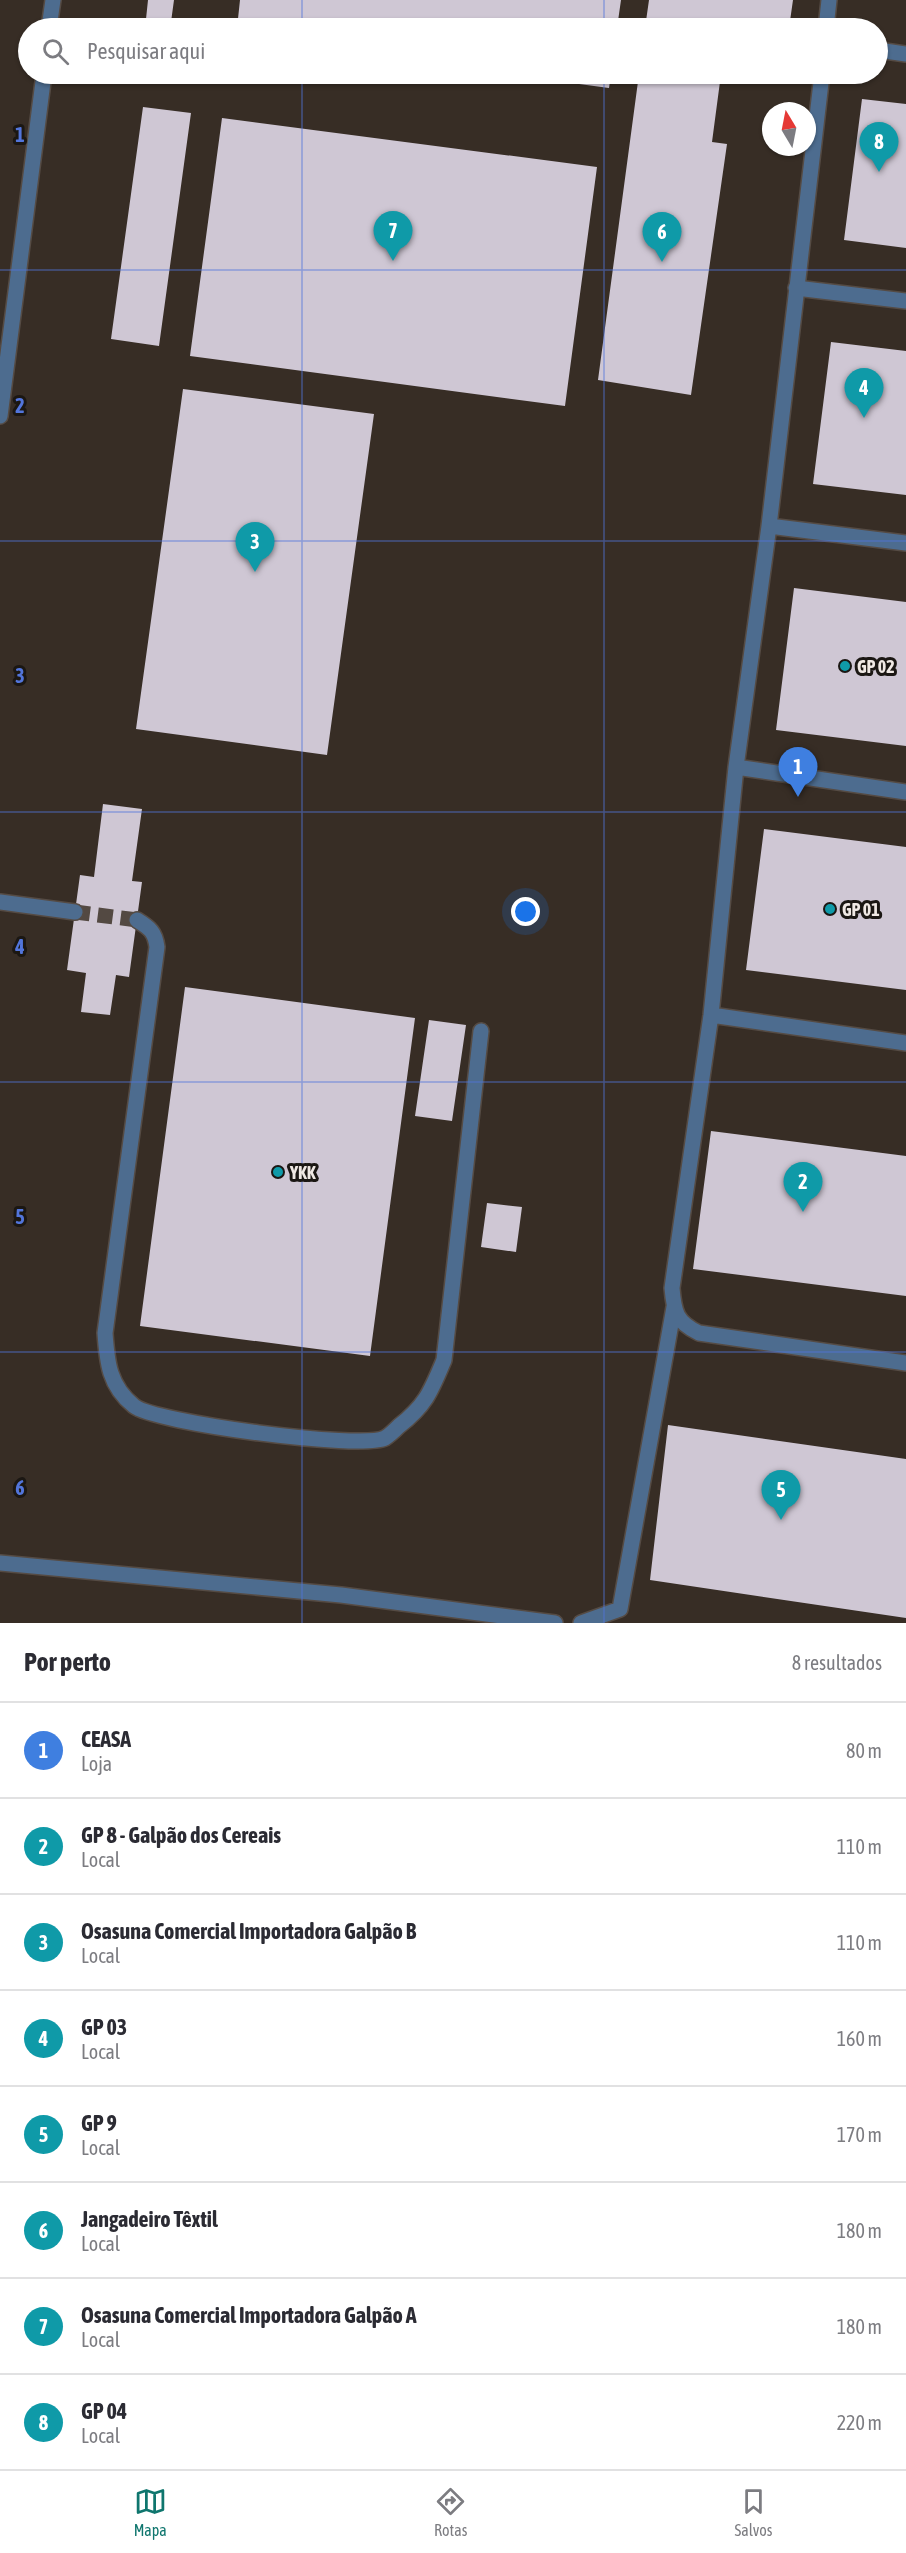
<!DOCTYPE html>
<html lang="pt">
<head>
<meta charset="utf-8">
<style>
  :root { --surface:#fff; --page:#f2f2f3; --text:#2b2b33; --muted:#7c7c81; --line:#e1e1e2; --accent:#0f766e }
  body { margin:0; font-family:"Asap Condensed",sans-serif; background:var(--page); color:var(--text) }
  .compass { position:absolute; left:762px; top:102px; width:54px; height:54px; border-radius:50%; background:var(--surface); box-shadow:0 2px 4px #0004; rotate:350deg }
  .you { position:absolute; left:526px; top:912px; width:21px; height:21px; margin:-15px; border:4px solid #fff; border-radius:50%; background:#1a73e8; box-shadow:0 0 0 9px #1a73e833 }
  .badge { display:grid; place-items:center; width:39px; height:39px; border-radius:50%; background:var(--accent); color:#fff; font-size:20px; font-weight:700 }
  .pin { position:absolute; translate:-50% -50px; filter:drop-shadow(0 2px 3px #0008) }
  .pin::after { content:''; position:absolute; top:32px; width:21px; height:18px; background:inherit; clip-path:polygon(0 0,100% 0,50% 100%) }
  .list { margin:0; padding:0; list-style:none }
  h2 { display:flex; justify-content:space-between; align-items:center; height:78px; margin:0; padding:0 24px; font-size:26px }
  h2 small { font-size:20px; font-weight:400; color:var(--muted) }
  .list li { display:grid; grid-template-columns:39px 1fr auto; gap:18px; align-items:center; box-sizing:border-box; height:96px; padding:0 24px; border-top:2px solid var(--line) }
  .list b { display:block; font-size:22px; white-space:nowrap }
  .list p { margin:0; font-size:20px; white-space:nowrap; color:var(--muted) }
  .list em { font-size:20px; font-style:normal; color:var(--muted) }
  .icon { flex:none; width:33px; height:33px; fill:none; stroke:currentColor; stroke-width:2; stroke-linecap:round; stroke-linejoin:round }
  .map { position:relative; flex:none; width:906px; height:1623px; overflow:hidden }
  .search { position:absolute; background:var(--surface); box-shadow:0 2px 4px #0004; left:18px; right:18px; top:18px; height:66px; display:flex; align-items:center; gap:15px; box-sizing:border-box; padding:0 21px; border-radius:33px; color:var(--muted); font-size:22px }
  .sheet { height:846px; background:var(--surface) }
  nav { display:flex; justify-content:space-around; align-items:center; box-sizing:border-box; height:84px; border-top:2px solid var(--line); background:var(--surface); font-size:16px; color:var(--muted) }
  nav a { display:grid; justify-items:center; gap:3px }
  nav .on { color:var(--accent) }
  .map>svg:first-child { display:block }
</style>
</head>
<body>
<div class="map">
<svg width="906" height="1623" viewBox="0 0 906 1623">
  <rect width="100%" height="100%" fill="#372d25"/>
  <!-- building -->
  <path fill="#cfc7d4" d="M148,0H174L171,22L146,19Z
    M240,0H621L617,28H237Z
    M649,0H793L789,28H645Z
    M505,74H611L609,88Z
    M639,74H721L712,142L727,144L691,395L598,380Z
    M862,99L906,104V248L844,240Z
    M143,107L191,113L159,346L111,339Z
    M222,118L597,167L565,406L190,356Z
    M831,342L906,351V495L813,484Z
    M183,389L374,414L327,755L136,729Z
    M794,588L906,602V746L776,730Z
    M103,804L142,809L132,881L142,882L129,977L116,975L110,1015L81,1012L86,973L67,970L80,875L94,877Z
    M764,829L906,847V990L746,970Z
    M185,987L415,1018L370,1356L140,1326Z
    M429,1020L466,1025L452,1121L415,1116Z
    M711,1131L906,1156V1296L693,1269Z
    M487,1203L522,1207L516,1252L481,1247Z
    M668,1425L906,1459V1618L650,1580Z"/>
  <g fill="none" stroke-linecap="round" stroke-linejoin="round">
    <!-- minor-tunnel -->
    <path stroke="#534942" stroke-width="15" stroke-dasharray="15 8" stroke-linecap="butt" d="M75,912L137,920"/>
    <!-- minor casing -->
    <g stroke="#554b44" stroke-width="18">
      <path id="minor" d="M49,28L53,0
        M826,28L829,0
        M878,50L906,54
        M822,74L769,526L736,767L711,1015L672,1288C674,1312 676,1322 699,1333L906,1363
        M796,288L906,301
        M0,416L44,74
        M769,526L906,543
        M736,767L906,792
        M0,902L75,912
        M137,920C150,928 155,932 157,947L105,1333C107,1362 109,1386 134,1406C155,1423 361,1450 385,1438C390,1435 395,1430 399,1426C426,1405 431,1391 444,1360L481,1031
        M711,1015L906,1043
        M0,1563L341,1595L555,1623
        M581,1623L620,1609L674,1307"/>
    </g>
    <!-- minor -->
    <use href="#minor" stroke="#4d6c8f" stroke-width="15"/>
  </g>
  <!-- grid -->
  <path fill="none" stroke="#5275db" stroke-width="1.5" stroke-opacity="0.55" d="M302,0V28M604,0V28M302,74V1623M604,74V1623M0,270H906M0,541H906M0,812H906M0,1082H906M0,1352H906"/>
  <!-- markers -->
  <g fill="#0f9aa8" stroke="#1b1713" stroke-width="2">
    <circle cx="845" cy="666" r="6"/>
    <circle cx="830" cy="909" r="6"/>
    <circle cx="278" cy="1172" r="6"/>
  </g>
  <g text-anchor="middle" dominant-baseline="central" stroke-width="6" stroke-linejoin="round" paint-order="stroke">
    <!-- poi labels -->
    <g font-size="18" font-weight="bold" fill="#f0e9e4" stroke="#1b1713" text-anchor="start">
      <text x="857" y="666">GP 02</text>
      <text x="842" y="909">GP 01</text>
      <text x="290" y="1172">YKK</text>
    </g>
  </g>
  <g font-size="20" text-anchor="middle" font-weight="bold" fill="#5275db" stroke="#1b1713" stroke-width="6" stroke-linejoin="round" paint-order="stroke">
    <text x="20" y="142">1</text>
    <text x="20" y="413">2</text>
    <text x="20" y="683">3</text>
    <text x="20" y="954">4</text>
    <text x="20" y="1224">5</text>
    <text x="20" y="1495">6</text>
  </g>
</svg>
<svg class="compass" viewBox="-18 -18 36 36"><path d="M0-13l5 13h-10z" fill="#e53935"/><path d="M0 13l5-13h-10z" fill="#7c7c81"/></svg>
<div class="you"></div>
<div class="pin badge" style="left:798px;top:797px;background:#3f7fe0">1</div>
<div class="pin badge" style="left:803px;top:1212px;background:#0f9aa8">2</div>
<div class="pin badge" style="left:255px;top:572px;background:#0f9aa8">3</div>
<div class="pin badge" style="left:864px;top:418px;background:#0f9aa8">4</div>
<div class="pin badge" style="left:781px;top:1520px;background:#0f9aa8">5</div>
<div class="pin badge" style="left:662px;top:262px;background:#0f9aa8">6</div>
<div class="pin badge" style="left:393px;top:261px;background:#0f9aa8">7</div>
<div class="pin badge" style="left:879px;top:172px;background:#0f9aa8">8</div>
<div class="search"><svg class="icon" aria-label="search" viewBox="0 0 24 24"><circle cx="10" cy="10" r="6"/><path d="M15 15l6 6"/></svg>Pesquisar aqui</div>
</div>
<section class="sheet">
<h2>Por perto<small>8 resultados</small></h2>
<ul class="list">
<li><span class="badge" style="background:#3f7fe0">1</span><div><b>CEASA</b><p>Loja</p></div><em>80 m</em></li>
<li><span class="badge" style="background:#0f9aa8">2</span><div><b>GP 8 - Galpão dos Cereais</b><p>Local</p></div><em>110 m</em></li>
<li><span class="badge" style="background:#0f9aa8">3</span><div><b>Osasuna Comercial Importadora Galpão B</b><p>Local</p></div><em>110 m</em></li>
<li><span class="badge" style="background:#0f9aa8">4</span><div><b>GP 03</b><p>Local</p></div><em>160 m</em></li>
<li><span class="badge" style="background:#0f9aa8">5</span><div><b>GP 9</b><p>Local</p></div><em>170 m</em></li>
<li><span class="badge" style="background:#0f9aa8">6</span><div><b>Jangadeiro Têxtil</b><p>Local</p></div><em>180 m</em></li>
<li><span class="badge" style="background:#0f9aa8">7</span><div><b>Osasuna Comercial Importadora Galpão A</b><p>Local</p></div><em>180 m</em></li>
<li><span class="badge" style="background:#0f9aa8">8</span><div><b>GP 04</b><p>Local</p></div><em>220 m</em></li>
</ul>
</section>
<nav>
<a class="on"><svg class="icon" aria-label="map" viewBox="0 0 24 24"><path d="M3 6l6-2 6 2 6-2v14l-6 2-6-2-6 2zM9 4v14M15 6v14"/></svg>Mapa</a>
<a><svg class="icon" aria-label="directions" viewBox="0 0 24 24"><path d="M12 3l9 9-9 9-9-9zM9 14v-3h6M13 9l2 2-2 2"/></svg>Rotas</a>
<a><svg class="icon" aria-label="saved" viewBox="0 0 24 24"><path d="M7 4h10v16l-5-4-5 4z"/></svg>Salvos</a>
</nav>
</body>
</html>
